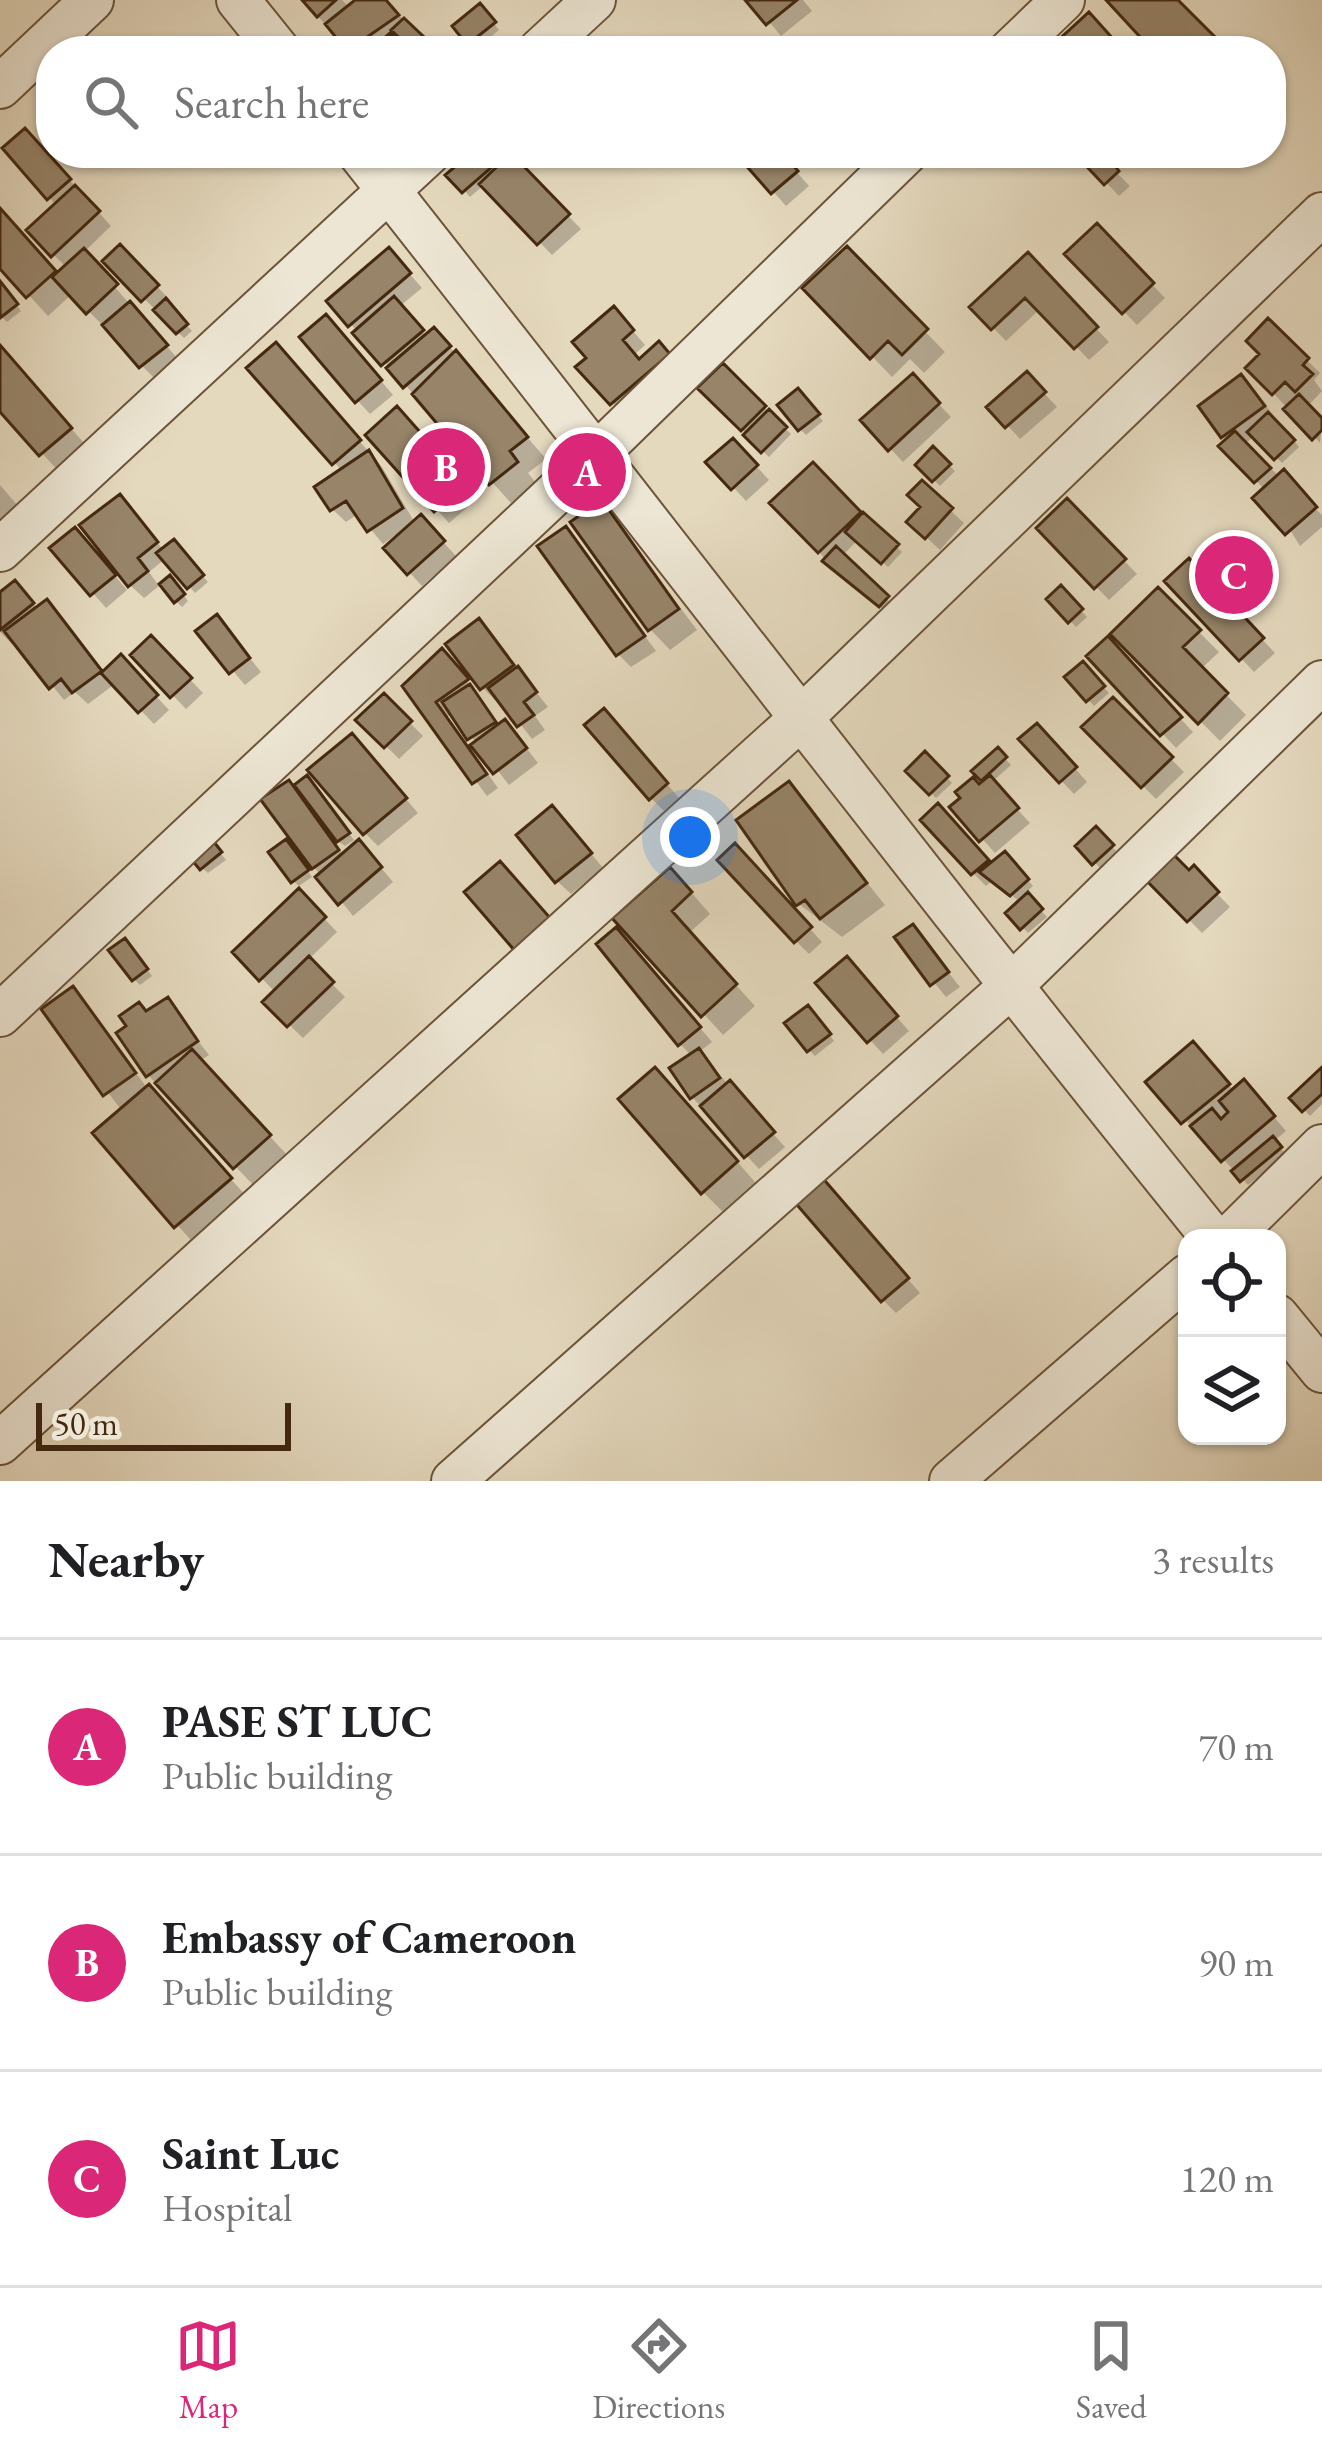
<!DOCTYPE html>
<html lang="en">
<head>
<meta charset="utf-8">
<style>
  :root { --surface:#fff; --page:#f6f6f6; --text:#202124; --muted:#757577; --line:#e0e0e0; --accent:#db2777 }
  body { margin:0; font-family:"EB Garamond",serif; background:var(--page); color:var(--text) }
  .controls { position:absolute; right:36px; bottom:36px; display:grid; overflow:hidden; border-radius:24px; box-shadow:0 3px 9px #0004 }
  .controls button { width:108px; height:108px; display:grid; place-items:center; padding:0; border:0; border-bottom:3px solid var(--line); background:var(--surface); color:var(--text); font:60px sans-serif }
  .scale { position:absolute; left:36px; bottom:30px; width:255px; box-sizing:border-box; padding-left:12px; border:6px solid #44280f; border-top:0; font-size:33px; line-height:42px; white-space:nowrap; color:#44280f; -webkit-text-stroke:9px #ede6d4; paint-order:stroke }
  .you { position:absolute; left:690px; top:837px; width:42px; height:42px; margin:-30px; border:9px solid #fff; border-radius:50%; background:#1a73e8; box-shadow:0 0 0 18px #1a73e833 }
  .badge { display:grid; place-items:center; width:78px; height:78px; border-radius:50%; background:var(--accent); color:#fff; font-size:39px; font-weight:700 }
  .pin { position:absolute; translate:-50% -50%; border:6px solid #fff; box-shadow:0 3px 12px #0006 }
  .list { margin:0; padding:0; list-style:none }
  h2 { display:flex; justify-content:space-between; align-items:center; height:156px; margin:0; padding:0 48px; font-size:51px }
  h2 small { font-size:39px; font-weight:400; color:var(--muted) }
  .list li { display:grid; grid-template-columns:78px 1fr auto; gap:36px; align-items:center; box-sizing:border-box; height:216px; padding:0 48px; border-top:3px solid var(--line) }
  .list b { display:block; font-size:45px; white-space:nowrap }
  .list p { margin:0; font-size:39px; white-space:nowrap; color:var(--muted) }
  .list em { font-size:39px; font-style:normal; color:var(--muted) }
  .icon { flex:none; width:66px; height:66px; fill:none; stroke:currentColor; stroke-width:2; stroke-linecap:round; stroke-linejoin:round }
  .map { position:relative; flex:none; width:1322px; height:1481px; overflow:hidden }
  .search { position:absolute; background:var(--surface); box-shadow:0 3px 9px #0004; left:36px; right:36px; top:36px; height:132px; display:flex; align-items:center; gap:30px; box-sizing:border-box; padding:0 42px; border-radius:48px; color:var(--muted); font-size:45px }
  .sheet { height:804px; background:var(--surface) }
  nav { display:flex; justify-content:space-around; align-items:center; box-sizing:border-box; height:168px; border-top:3px solid var(--line); background:var(--surface); font-size:33px; color:var(--muted) }
  nav a { display:grid; justify-items:center; gap:6px }
  nav .on { color:var(--accent) }
  .map>svg:first-child { display:block }
</style>
</head>
<body>
<div class="map">
<svg width="1322" height="1481" viewBox="0 0 1322 1481">
  <rect width="100%" height="100%" fill="#e4d8bd"/>
  <filter id="stains"><feTurbulence type="fractalNoise" baseFrequency=".00167" numOctaves="4"/><feColorMatrix values="0 0 0 0 .2 0 0 0 0 .09 0 0 0 0 .02 0 0 0 .5 -.17"/></filter>
  <radialGradient id="worn" r=".72"><stop offset=".6" stop-color="#630" stop-opacity="0"/><stop offset="1" stop-color="#630" stop-opacity=".3"/></radialGradient>
  <!-- shadow -->
  <path fill="#0003" d="M302,0H342L350,8L360,0H385L427,45L417,51L402,36L395,42L404,51H351Z
    M751,0H803L812,11L781,36Z
    M485,12L499,30L475,49L456,26Z
    M38,145L111,226L84,252L178,359L155,379L72,294L48,316L0,264V210L59,275L67,268L30,231L57,206L6,149Z
    M475,153L494,174L511,158L581,229L552,255L484,185L470,197L450,175Z
    M739,153H780L809,186L786,206Z
    M1078,153H1125L1114,170L1130,186L1119,196Z
    M1097,227L1165,298L1137,325L1068,254Z
    M120,248L170,300L166,303L192,331L184,338L106,261Z
    M846,250L945,352L924,373L910,359L892,377L806,288Z
    M1028,257L1109,342L1089,360L1040,309L1006,341L973,307Z
    M402,265L422,288L400,306L427,337L447,344L546,459L528,473L536,483L511,503L330,301Z
    M0,284L21,311L7,322L0,315Z
    M1268,322L1320,373L1314,380L1322,391L1307,407L1322,422L1320,443L1250,368L1263,354Z
    M627,324L645,345L634,355L640,362L659,345L681,368L625,416L580,367Z
    M339,331L393,395L370,414L357,400Z
    M0,347L90,450L62,475L0,407Z
    M289,360L382,467L415,523L434,532L456,556L422,586L409,572L396,535L383,544L358,514L346,522L332,509L342,471L251,368Z
    M723,367L791,434L769,457L701,388Z
    M1027,375L1057,407L1020,439L990,407Z
    M913,377L951,417L903,462L864,421Z
    M1254,391L1299,447L1282,463L1255,436L1244,444L1322,515V527L1300,546L1265,490L1223,446L1228,441L1223,436Z
    M804,398L823,421L806,435L800,429Z
    M410,424L477,499L449,523L369,435Z
    M933,451L955,471L940,486L919,465Z
    M746,455L769,480L746,501L710,462Z
    M813,466L902,552L888,567L858,540L842,556L900,612L894,618L839,574L774,503Z
    M922,484L964,523L940,550L910,522L924,507Z
    M0,485L29,519L0,537Z
    M1067,502L1137,574L1109,600L1040,529Z
    M602,504L697,630L670,650L650,629Z
    M133,511L164,551L174,543L208,582L195,593L165,559L149,572L159,586L144,598L130,585Z
    M566,530L656,651L631,667L618,654Z
    M88,544L127,590L106,608L54,548Z
    M1189,562L1275,653L1254,672L1168,581Z
    M176,585L188,601L182,607L176,601Z
    M1061,589L1087,617L1076,627L1050,599Z
    M1158,591L1219,652L1201,669L1246,715L1220,741L1114,634Z
    M0,595L28,597L38,610L60,616L104,674L121,659L169,710L154,724L115,684L88,704L75,692L64,700L16,641L12,644L0,632Z
    M199,631L229,632L261,672L245,685Z
    M492,636L548,707L535,716L545,730L532,739L500,698L496,701L483,688Z
    M151,639L203,693L186,709L134,655Z
    M1120,654L1193,732L1176,748L1090,656Z
    M455,665L500,726L517,736L538,763L509,785L453,713L447,717L498,788L487,796L406,687Z
    M1083,665L1109,693L1094,706L1068,678Z
    M384,697L423,736L399,759L360,720Z
    M1113,701L1184,772L1156,799L1085,728Z
    M616,725L679,798L664,811L651,798Z
    M1022,740H1050L1087,782L1074,794Z
    M364,750L418,813L378,846L365,833Z
    M998,751L1011,765L992,782L1030,823L995,853L953,807L986,782L976,771Z
    M925,755L952,783L936,798L909,771Z
    M306,779L354,840L345,846L328,834L344,856L372,857L393,882L353,916L314,867L293,789Z
    M789,785L885,905L842,937L799,904Z
    M951,821L992,866L1011,860L1033,886L1025,893L1047,917L1028,933L1009,913L1021,903L993,880L986,886L973,873Z
    M565,822L603,868L571,894L557,881Z
    M1096,830L1117,852L1100,868L1079,846Z
    M215,846L226,860L208,873L202,868Z
    M292,848L312,877L299,886L293,881Z
    M748,861L822,942L809,954L796,941Z
    M1194,870L1230,907L1202,933L1148,878Z
    M690,891L710,914L689,933L755,1006L723,1035L616,918Z
    M299,892L337,932L308,960L345,997L303,1038L266,1002L276,993L236,952Z
    M913,928L960,987L946,997L898,938Z
    M629,944L712,1042L699,1052L785,1147L759,1169L692,1097V1056L680,1044Z
    M131,947L152,976L140,985L134,979Z
    M859,974L909,1031L883,1054L819,984Z
    M73,990L148,1089L250,1200L197,1247L96,1134L122,1111L45,1009Z
    M167,1001L209,1055L200,1061L289,1157L255,1187L148,1075L130,1026Z
    M814,1014L834,1041L815,1056L809,1050Z
    M1206,1058L1234,1091L1257,1097L1286,1131L1274,1141L1286,1154L1248,1185L1149,1082Z
    M1322,1071V1104L1310,1116L1293,1098Z
    M675,1091L756,1183L723,1212L703,1192Z
    M832,1192L920,1293L896,1313L883,1300Z"/>
  <!-- building -->
  <path fill="#978469" stroke="#44280f" stroke-width="3" d="M302,0H336L317,17Z
    M355,0H386L399,15L347,51L325,24Z
    M745,0H797L766,25Z
    M1106,0H1178L1229,51H1153Z
    M480,3L496,22L467,45L452,26Z
    M1089,12L1124,51H1058L1053,45Z
    M404,18L424,37L411,49L391,30Z
    M390,33L408,51H384L377,44Z
    M25,128L71,179L47,200L2,148Z
    M471,153H479L492,167L462,193L445,175Z
    M511,153L570,214L537,245L479,184Z
    M735,153H782L798,171L771,194Z
    M1074,153H1105L1119,171L1104,185Z
    M75,185L100,211L51,257L26,230Z
    M0,208L56,271L26,298L0,269Z
    M1097,223L1154,283L1122,314L1064,254Z
    M120,244L159,285L141,302L102,261Z
    M847,246L928,329L902,355L888,341L870,359L802,288Z
    M389,247L411,273L348,327L326,301Z
    M84,248L118,284L86,314L52,277Z
    M1028,252L1098,327L1074,349L1025,298L991,330L969,307Z
    M0,281L18,304L0,318Z
    M394,296L424,330L381,366L352,333Z
    M166,298L188,324L176,334L153,310Z
    M130,301L168,345L139,368L102,325Z
    M614,306L634,330L623,340L639,359L659,341L670,354L610,405L575,367L586,358L572,342Z
    M326,314L382,380L355,403L299,337Z
    M1268,318L1309,358L1303,365L1313,374L1295,392L1285,382L1272,395L1245,368L1259,354L1246,341Z
    M434,327L451,346L403,388L386,368Z
    M276,342L361,440L332,465L246,368Z
    M0,345L72,428L39,456L0,412Z
    M456,350L528,437L510,451L518,462L489,485L412,394Z
    M723,363L766,406L741,431L697,388Z
    M1027,371L1046,392L1005,428L986,407Z
    M913,373L940,403L888,451L860,420Z
    M1241,374L1265,406L1221,438L1198,406Z
    M798,388L820,414L798,431L777,405Z
    M1299,394L1322,418V430L1312,440L1283,409Z
    M397,406L466,484L434,512L365,435Z
    M769,409L787,427L761,453L743,435Z
    M1268,412L1295,440L1274,460L1247,432Z
    M1235,431L1271,468L1254,483L1218,446Z
    M733,438L758,465L731,490L705,462Z
    M933,446L951,464L932,482L915,465Z
    M369,450L403,508L367,532L346,501L330,511L314,487Z
    M813,462L861,512L818,553L769,503Z
    M1284,469L1317,507L1285,535L1252,498Z
    M922,480L953,508L925,539L906,522L920,507L907,495Z
    M120,494L158,542L138,558L148,571L128,587L79,525Z
    M1067,498L1126,559L1094,589L1036,528Z
    M602,500L679,609L648,631L570,522Z
    M863,512L899,544L881,564L845,532Z
    M421,514L445,541L407,575L383,548Z
    M566,526L645,636L616,656L537,546Z
    M75,527L116,575L90,596L49,548Z
    M174,539L204,575L187,589L156,553Z
    M836,546L889,596L879,607L822,561Z
    M1189,558L1264,638L1239,661L1164,581Z
    M170,575L185,594L174,603L159,584Z
    M15,580L34,603L0,630V592Z
    M1061,585L1083,609L1068,623L1046,599Z
    M1158,587L1201,630L1183,647L1228,693L1198,724L1110,634Z
    M47,599L102,671L72,693L61,679L49,689L4,631Z
    M217,614L250,658L229,674L195,631Z
    M479,618L514,665L480,690L445,644Z
    M151,635L192,678L170,698L130,655Z
    M1108,636L1182,717L1160,736L1086,656Z
    M442,648L469,679L436,702L487,774L472,784L402,686Z
    M121,654L158,695L138,713L101,673Z
    M1083,661L1105,686L1086,702L1064,677Z
    M518,666L537,692L524,702L534,715L517,727L488,688Z
    M470,684L496,722L467,740L442,702Z
    M384,693L412,721L384,748L355,720Z
    M1113,697L1173,757L1141,788L1081,727Z
    M604,708L668,783L649,800L584,725Z
    M505,719L527,748L493,774L470,745Z
    M1037,723L1077,767L1059,783L1018,739Z
    M352,733L407,798L363,835L307,770Z
    M998,747L1007,757L981,781L971,771Z
    M925,751L949,776L929,795L905,771Z
    M307,775L350,833L337,842L294,785Z
    M990,775L1019,808L979,842L949,807L960,798L955,792L973,777L979,784Z
    M289,780L339,850L312,869L260,799Z
    M789,781L867,883L820,919L805,900L796,906L736,820Z
    M938,803L989,860L971,875L920,820Z
    M552,805L592,853L555,883L516,835Z
    M1096,826L1114,845L1092,865L1075,846Z
    M210,837L222,852L200,870L187,854Z
    M286,839L309,870L291,883L268,852Z
    M359,839L382,867L338,905L315,877Z
    M735,843L812,927L794,943L717,860Z
    M1005,851L1029,879L1010,896L979,872Z
    M1171,852L1189,870L1194,865L1219,892L1187,922L1144,878Z
    M500,861L551,919L515,951L464,892Z
    M670,867L692,892L672,911L737,984L701,1017L612,918Z
    M299,888L326,917L259,981L232,952Z
    M1028,892L1043,909L1020,930L1005,913Z
    M913,924L949,972L930,986L894,937Z
    M616,927L701,1027L678,1046L596,944Z
    M125,938L148,969L132,981L108,950Z
    M309,956L334,982L287,1027L262,1002Z
    M847,956L898,1016L867,1043L815,983Z
    M73,986L136,1073L103,1096L41,1009Z
    M168,997L198,1041L146,1077L116,1033L126,1026L119,1016L139,1002L146,1011Z
    M808,1005L831,1034L807,1052L784,1023Z
    M1193,1041L1230,1084L1181,1124L1145,1082Z
    M699,1048L720,1078L690,1099L669,1068Z
    M192,1049L271,1135L233,1169L155,1083Z
    M655,1067L738,1161L701,1194L618,1099Z
    M1322,1067V1094L1302,1112L1289,1098Z
    M1244,1079L1275,1116L1221,1162L1190,1126L1212,1108L1221,1119L1228,1112L1219,1101Z
    M730,1080L775,1132L744,1158L700,1106Z
    M149,1084L232,1178L174,1228L92,1133Z
    M1273,1136L1282,1147L1240,1182L1231,1171Z
    M820,1175L909,1278L881,1302L791,1198Z"/>
  <g fill="none" stroke-linecap="round" stroke-linejoin="round">
    <!-- minor casing -->
    <g stroke="#6c543a" stroke-width="46">
      <path id="minor" d="M238,0L279,51
        M539,51L594,0
        M1010,51L1063,0
        M0,87L92,0
        M359,153C645,514 923,880 1213,1238
        M0,550L429,153
        M0,1015L598,453L906,153
        M1229,1238L1322,1146
        M1277,1316L1322,1371
        M0,1443L799,720L1322,214
        M453,1481L1010,987L1322,682
        M951,1481L1187,1276"/>
    </g>
    <!-- minor -->
    <use href="#minor" stroke="#ede6d4" stroke-width="42"/>
  </g>
  <rect width="100%" height="100%" filter="url(#stains)"/>
  <rect width="100%" height="100%" fill="url(#worn)"/>
</svg>
<div class="controls">
<button><svg class="icon" aria-label="locate" viewBox="0 0 24 24"><circle cx="12" cy="12" r="6"/><path d="M12 2v4M12 18v4M2 12h4M18 12h4"/></svg></button>
<button><svg class="icon" aria-label="layers" viewBox="0 0 24 24"><path d="M12 4l9 5-9 5-9-5zM3 14l9 5 9-5"/></svg></button>
</div>
<div class="scale">50 m</div>
<div class="you"></div>
<div class="pin badge" style="left:587px;top:472px">A</div>
<div class="pin badge" style="left:446px;top:467px">B</div>
<div class="pin badge" style="left:1234px;top:575px">C</div>
<div class="search"><svg class="icon" aria-label="search" viewBox="0 0 24 24"><circle cx="10" cy="10" r="6"/><path d="M15 15l6 6"/></svg>Search here</div>
</div>
<section class="sheet">
<h2>Nearby<small>3 results</small></h2>
<ul class="list">
<li><span class="badge">A</span><div><b>PASE ST LUC</b><p>Public building</p></div><em>70 m</em></li>
<li><span class="badge">B</span><div><b>Embassy of Cameroon</b><p>Public building</p></div><em>90 m</em></li>
<li><span class="badge">C</span><div><b>Saint Luc</b><p>Hospital</p></div><em>120 m</em></li>
</ul>
</section>
<nav>
<a class="on"><svg class="icon" aria-label="map" viewBox="0 0 24 24"><path d="M3 6l6-2 6 2 6-2v14l-6 2-6-2-6 2zM9 4v14M15 6v14"/></svg>Map</a>
<a><svg class="icon" aria-label="directions" viewBox="0 0 24 24"><path d="M12 3l9 9-9 9-9-9zM9 14v-3h6M13 9l2 2-2 2"/></svg>Directions</a>
<a><svg class="icon" aria-label="saved" viewBox="0 0 24 24"><path d="M7 4h10v16l-5-4-5 4z"/></svg>Saved</a>
</nav>
</body>
</html>
